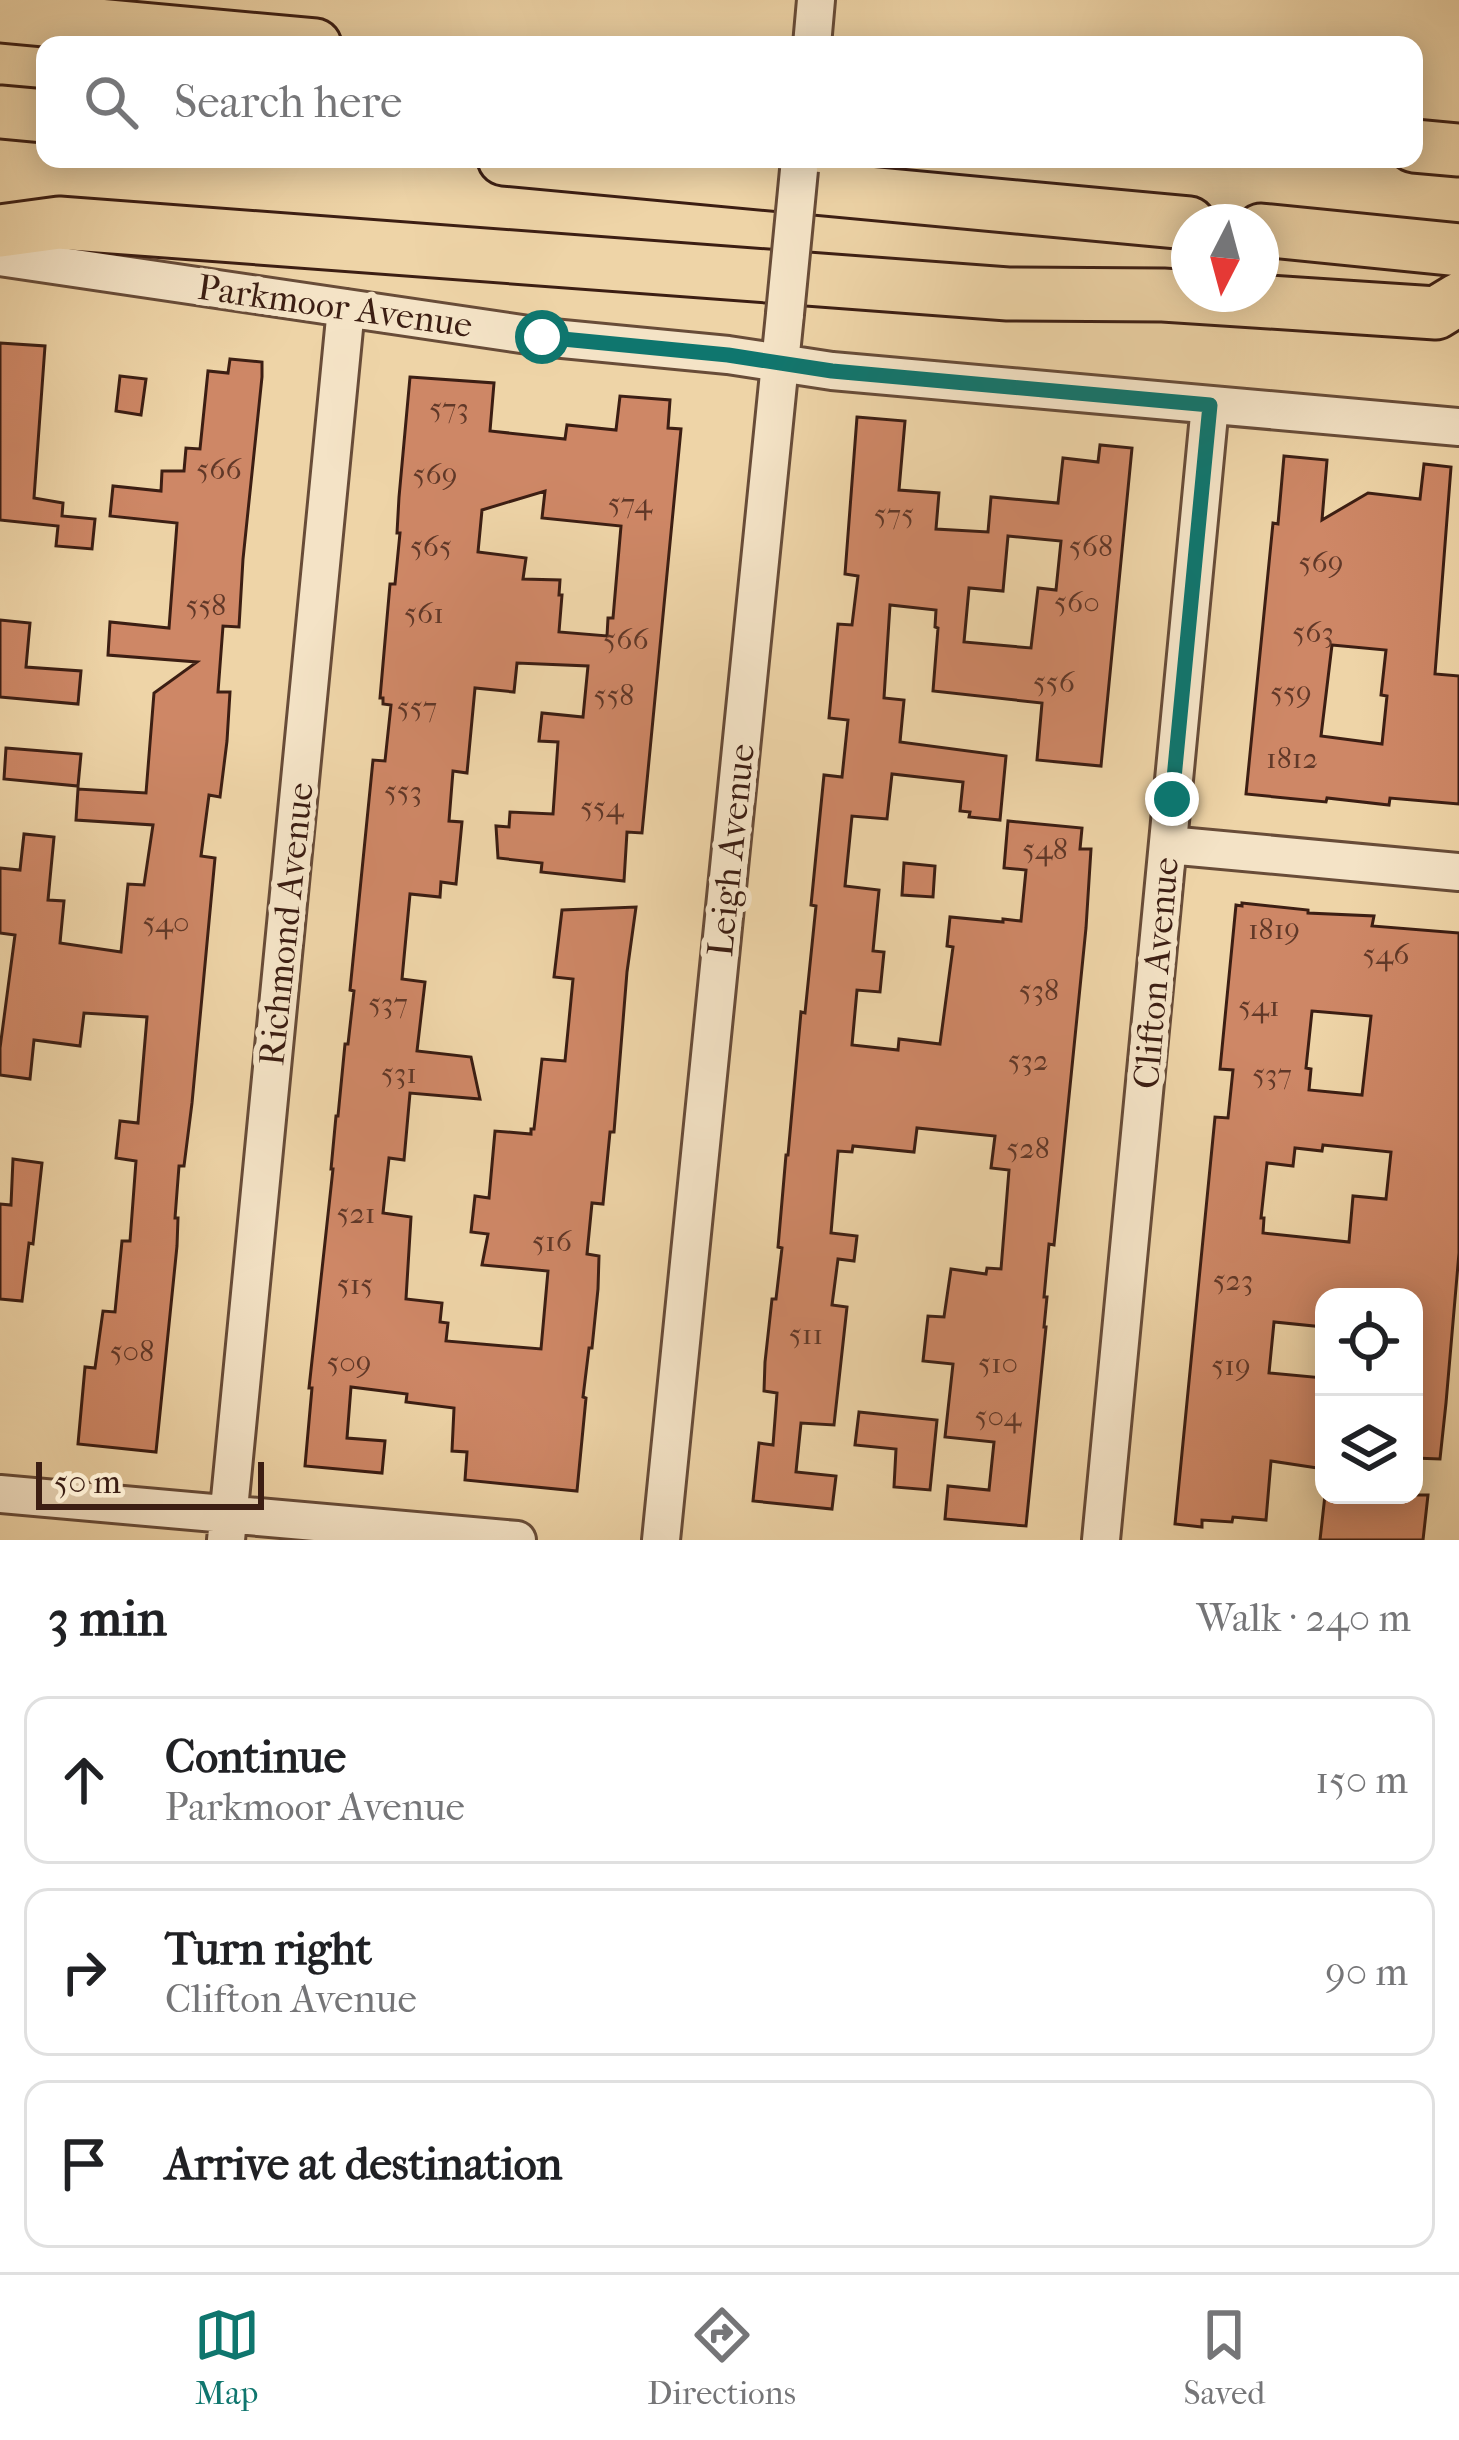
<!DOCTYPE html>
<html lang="en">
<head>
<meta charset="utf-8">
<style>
  :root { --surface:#fff; --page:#f6f6f6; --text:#202124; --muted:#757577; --line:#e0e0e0; --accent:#0f766e }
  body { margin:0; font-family:"IM FELL French Canon",serif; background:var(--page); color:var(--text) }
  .controls { position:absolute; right:36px; bottom:36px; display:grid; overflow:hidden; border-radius:24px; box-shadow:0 6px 30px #0003 }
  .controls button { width:108px; height:108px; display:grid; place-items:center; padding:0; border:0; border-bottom:3px solid var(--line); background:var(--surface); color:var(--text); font:60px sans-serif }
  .compass { position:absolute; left:1171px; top:204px; width:108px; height:108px; border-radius:50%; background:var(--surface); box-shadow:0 6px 30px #0003; rotate:186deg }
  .scale { position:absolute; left:36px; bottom:30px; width:228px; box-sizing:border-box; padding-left:12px; border:6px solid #3c1e13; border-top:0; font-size:33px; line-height:42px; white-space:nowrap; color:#3c1e13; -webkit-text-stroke:9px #f4e3c6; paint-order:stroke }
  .stop { position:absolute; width:36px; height:36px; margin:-27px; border:9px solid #0f766e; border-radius:50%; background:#fff }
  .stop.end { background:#0f766e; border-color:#fff; box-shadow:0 3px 12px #0008 }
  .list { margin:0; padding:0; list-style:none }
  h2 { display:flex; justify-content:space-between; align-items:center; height:156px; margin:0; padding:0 48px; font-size:51px }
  h2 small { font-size:39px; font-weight:400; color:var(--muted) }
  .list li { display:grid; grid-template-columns:78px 1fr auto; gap:36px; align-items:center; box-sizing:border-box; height:168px; margin:0 24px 24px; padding:0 24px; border:3px solid var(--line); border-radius:24px }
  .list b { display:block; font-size:45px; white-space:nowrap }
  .list p { margin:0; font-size:39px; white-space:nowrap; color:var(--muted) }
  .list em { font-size:39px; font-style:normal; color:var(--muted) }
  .icon { flex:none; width:66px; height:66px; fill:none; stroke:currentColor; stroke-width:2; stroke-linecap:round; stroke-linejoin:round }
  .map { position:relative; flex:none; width:1459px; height:1540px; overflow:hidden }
  .search { position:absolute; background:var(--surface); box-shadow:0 6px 30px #0003; left:36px; right:36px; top:36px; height:132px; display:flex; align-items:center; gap:30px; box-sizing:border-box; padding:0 42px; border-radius:24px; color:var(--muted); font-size:45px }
  .sheet { height:732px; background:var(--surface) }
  nav { display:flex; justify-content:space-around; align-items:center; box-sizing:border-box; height:168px; border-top:3px solid var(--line); background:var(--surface); font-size:33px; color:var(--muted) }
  nav a { display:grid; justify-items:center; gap:6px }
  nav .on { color:var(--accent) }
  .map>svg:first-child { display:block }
</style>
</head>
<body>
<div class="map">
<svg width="1459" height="1540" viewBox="0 0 1459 1540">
  <rect width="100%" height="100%" fill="#eed4a7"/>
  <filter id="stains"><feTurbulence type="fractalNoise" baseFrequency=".00167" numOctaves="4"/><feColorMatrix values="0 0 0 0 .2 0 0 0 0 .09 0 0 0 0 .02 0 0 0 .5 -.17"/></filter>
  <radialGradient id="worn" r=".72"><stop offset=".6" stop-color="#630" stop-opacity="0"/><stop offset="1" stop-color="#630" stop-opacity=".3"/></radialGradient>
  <!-- building -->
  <path fill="#ce8766" stroke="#3c1e13" stroke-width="3" fill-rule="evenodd" d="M0,343L45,346L34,498L63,503L62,516L95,519L92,549L56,546L58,526L0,520Z
    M230,359L262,362V377L243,559L239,627L223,626L218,692H230L227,741L220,797L209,795L201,856L215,858L192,1103L184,1166H179L175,1218H178L177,1246L156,1452L78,1444L85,1367L95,1368L103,1311L115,1312L122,1241H130L136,1161L116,1158L120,1121L138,1123L147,1017L84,1013L80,1046L34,1040L30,1079L0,1075V1048L15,935L0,933V868L20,870L24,834L54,837L48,900L64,901L60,943L121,952L128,884L144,885L153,825L76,820L78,789L146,793L154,693L197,662L108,655L110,622L169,628L177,523L110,516L113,486L161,491L162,471H184L186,448L200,449L208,371L228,373Z
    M120,376L146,379L141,415L116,411Z
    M410,377L494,383L490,431L565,439L567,425L616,430L620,396L670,400L668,428L681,429L642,833L627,832L624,881L541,872L542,863L498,858L496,826L509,827L510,812L553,814L558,742L539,741L542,713L583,717L588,666L517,663L514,692L475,688L467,773L453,771L449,821L462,822L456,884L441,882L440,897L410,894L402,979L425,982L417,1051L471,1057L480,1099L410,1093L404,1160L389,1158L383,1213L411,1217L406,1299L442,1303L440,1322L448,1323L446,1341L541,1349L548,1271L482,1265L488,1234L471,1232L475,1196L489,1198L495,1131L531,1134V1129H534L542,1059L565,1061L573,979L554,977L562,910L636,907L627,972L614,1132H610L603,1204L592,1203L587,1254L599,1256L598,1289L592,1348H589L583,1397L586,1398L577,1491L465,1480L467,1452L452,1451L454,1408L406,1402L407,1394L351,1387L347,1438L385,1441L382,1473L305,1466L312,1388H309L333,1169H331L336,1116H338L345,1044H348L354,991L350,990L373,760L385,761L391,705L383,704V698H380L390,584H395L400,533H397L399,497ZM545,491L542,518L621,526L613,618H608L607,636L559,632L562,595H559L560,580L523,579L526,558L478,552L482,510Z
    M857,417L905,421L899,490L939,493L936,529L988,532L991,497L1058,503L1063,458L1098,462L1100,445L1132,448L1101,766L1037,760L1042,703L933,691L938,628L935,627L936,610L890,605L884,698L904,700L900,742L1006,756L1000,820L969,817L970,812L960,811L963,782L892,774L887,819L852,816L845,886L879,890L873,951L884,952L880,992L857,990L852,1045L898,1050L899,1039L940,1044L953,947L947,946L950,917L1003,922V919L1021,921L1026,870L1004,868L1008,821L1082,828L1080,849H1091L1086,928L1054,1245L1049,1244L1044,1297H1047L1044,1327H1046L1026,1526L945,1519L948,1486L989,1490L994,1442L945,1437L953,1364L923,1361L928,1316L944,1317L951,1269L986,1274L987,1268L1001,1269L1009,1170L991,1168L995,1136L917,1128L914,1152L853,1146L852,1152L838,1151L831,1233L857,1236L854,1261L838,1259L832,1305L847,1307L834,1425L801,1423L796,1472L836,1476L832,1509L753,1501L759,1443L773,1445L777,1393L764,1391L765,1362L772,1299H776L782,1248L778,1247L786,1155H788L801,1012L805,1013L816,906L811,905L824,775L842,777L848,720L829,718L838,624L852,625L858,576L845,574ZM1008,536L1061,541L1056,590L1038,588L1031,648L964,642L969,588L1003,591Z
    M1284,456L1327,460L1322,520L1368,493L1420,499L1424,464L1451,467L1435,674L1459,676V804L1390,798L1389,805L1327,798L1326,802L1246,794L1273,523L1278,524ZM1332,645L1386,650L1381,695L1387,696L1382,744L1321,736Z
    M0,620L30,623L26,667L81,671L78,704L0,697Z
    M6,748L81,754L78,786L4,779Z
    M904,863L935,866L933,897L902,895Z
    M1242,903L1308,910V913L1374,916L1372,926L1459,933V1253L1446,1403L1440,1459L1414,1458V1297H1324V1327L1274,1322L1269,1373L1324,1378V1469L1271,1461L1266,1520L1233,1517L1232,1522L1202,1520V1527L1175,1524L1215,1117L1228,1118L1233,1070L1220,1069L1236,905L1242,906ZM1312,1011L1371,1016L1362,1095L1309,1090L1311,1069L1306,1068ZM1323,1145L1391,1152L1386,1199L1353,1196L1349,1242L1263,1233L1264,1218H1261L1267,1163L1293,1166L1295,1148L1322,1151Z
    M13,1159L42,1163L33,1244L29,1243L22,1301L0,1299V1204L11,1205Z
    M859,1412L937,1420L930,1490L894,1487L896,1449L855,1445Z
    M1325,1495H1428L1423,1540H1320Z"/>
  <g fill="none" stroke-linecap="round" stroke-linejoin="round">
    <!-- minor casing -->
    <g stroke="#684c38" stroke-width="42">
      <path id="minor" d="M812,45L816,0
        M0,257L542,337L728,355L832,371L1459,427
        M1168,845L1459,872
        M0,1494L517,1540
        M226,1540L346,308
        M661,1540L785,314
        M1101,1540L1210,405"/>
    </g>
    <!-- highway casing -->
    <g stroke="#3c1e13" stroke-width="57">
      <path id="highway" d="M0,16L315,45
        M0,112L45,116
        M1414,146L1459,150
        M504,159L1189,223
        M1261,230L1459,250
        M0,231L59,223L1008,294L1163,295L1436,313L1459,299"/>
    </g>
    <!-- minor -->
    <use href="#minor" stroke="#f4e3c6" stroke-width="36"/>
    <!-- highway -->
    <use href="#highway" stroke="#eed4a7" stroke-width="51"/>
    <!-- minor-bridge casing -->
    <g stroke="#684c38" stroke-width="42" stroke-linecap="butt">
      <path id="minor-bridge" d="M785,314L799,170"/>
    </g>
    <!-- minor-bridge -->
    <use href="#minor-bridge" stroke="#f4e3c6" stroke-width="36"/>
  </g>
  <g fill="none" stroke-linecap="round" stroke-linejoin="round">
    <!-- route -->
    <path stroke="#0f766e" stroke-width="15" d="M542,337L728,355L832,371L1210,405L1172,799"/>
  </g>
  <g text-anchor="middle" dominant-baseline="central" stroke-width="12" stroke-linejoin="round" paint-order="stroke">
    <!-- number labels -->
    <g font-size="30" fill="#603828">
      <text x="449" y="408">573</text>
      <text x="219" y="469">566</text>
      <text x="435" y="474">569</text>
      <text x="630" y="503">574</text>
      <text x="894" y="514">575</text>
      <text x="431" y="546">565</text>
      <text x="1091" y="546">568</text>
      <text x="1321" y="562">569</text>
      <text x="1077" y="602">560</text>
      <text x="206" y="605">558</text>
      <text x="424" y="613">561</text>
      <text x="1313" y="632">563</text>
      <text x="626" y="639">566</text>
      <text x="1054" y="682">556</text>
      <text x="1291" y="692">559</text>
      <text x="614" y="695">558</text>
      <text x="417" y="707">557</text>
      <text x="1292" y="758">1812</text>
      <text x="403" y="791">553</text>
      <text x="602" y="807">554</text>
      <text x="1045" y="849">548</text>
      <text x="166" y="922">540</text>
      <text x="1274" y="929">1819</text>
      <text x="1386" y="954">546</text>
      <text x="1039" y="990">538</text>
      <text x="388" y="1003">537</text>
      <text x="1259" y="1006">541</text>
      <text x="1028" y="1060">532</text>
      <text x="399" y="1073">531</text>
      <text x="1272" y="1074">537</text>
      <text x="1028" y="1148">528</text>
      <text x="356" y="1213">521</text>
      <text x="552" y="1241">516</text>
      <text x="1233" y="1280">523</text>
      <text x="355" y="1284">515</text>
      <text x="806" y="1334">511</text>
      <text x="132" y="1351">508</text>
      <text x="349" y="1362">509</text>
      <text x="998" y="1363">510</text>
      <text x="1231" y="1365">519</text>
      <text x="998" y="1416">504</text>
    </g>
    <!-- street labels -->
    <g font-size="36" fill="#3c1e13" stroke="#f4e3c6">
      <text transform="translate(335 306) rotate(8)">Parkmoor Avenue</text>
      <text transform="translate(731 850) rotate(-84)">Leigh Avenue</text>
      <text transform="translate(286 924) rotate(-84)">Richmond Avenue</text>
      <text transform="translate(1156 973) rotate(-85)">Clifton Avenue</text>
    </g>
  </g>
  <rect width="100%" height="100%" filter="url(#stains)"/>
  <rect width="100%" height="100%" fill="url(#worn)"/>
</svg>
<div class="controls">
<button><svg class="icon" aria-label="locate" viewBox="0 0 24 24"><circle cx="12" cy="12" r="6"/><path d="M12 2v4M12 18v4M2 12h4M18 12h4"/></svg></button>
<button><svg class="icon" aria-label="layers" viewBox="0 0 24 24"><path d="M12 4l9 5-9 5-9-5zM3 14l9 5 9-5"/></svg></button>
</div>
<svg class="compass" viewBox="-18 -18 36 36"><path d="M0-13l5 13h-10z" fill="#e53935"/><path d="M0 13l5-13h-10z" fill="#757577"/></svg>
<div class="scale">50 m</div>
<div class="stop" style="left:542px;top:337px"></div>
<div class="stop end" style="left:1172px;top:799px"></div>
<div class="search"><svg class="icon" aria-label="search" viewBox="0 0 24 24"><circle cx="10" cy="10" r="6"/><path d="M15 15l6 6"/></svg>Search here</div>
</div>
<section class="sheet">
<h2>3 min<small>Walk · 240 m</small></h2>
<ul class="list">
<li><svg class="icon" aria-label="ahead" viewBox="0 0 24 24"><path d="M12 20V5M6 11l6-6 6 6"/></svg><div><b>Continue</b><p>Parkmoor Avenue</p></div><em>150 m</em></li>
<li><svg class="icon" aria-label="right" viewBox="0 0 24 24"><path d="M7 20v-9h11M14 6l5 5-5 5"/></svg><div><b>Turn right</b><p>Clifton Avenue</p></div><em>90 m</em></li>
<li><svg class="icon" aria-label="arrive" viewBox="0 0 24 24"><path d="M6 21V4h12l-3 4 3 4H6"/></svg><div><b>Arrive at destination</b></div></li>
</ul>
</section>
<nav>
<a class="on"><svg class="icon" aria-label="map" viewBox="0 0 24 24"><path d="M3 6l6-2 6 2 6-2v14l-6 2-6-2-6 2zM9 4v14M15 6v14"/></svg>Map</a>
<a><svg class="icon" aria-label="directions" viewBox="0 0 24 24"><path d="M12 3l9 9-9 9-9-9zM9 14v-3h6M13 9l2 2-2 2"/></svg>Directions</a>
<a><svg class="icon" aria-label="saved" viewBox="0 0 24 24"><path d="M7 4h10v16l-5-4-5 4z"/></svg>Saved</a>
</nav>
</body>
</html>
